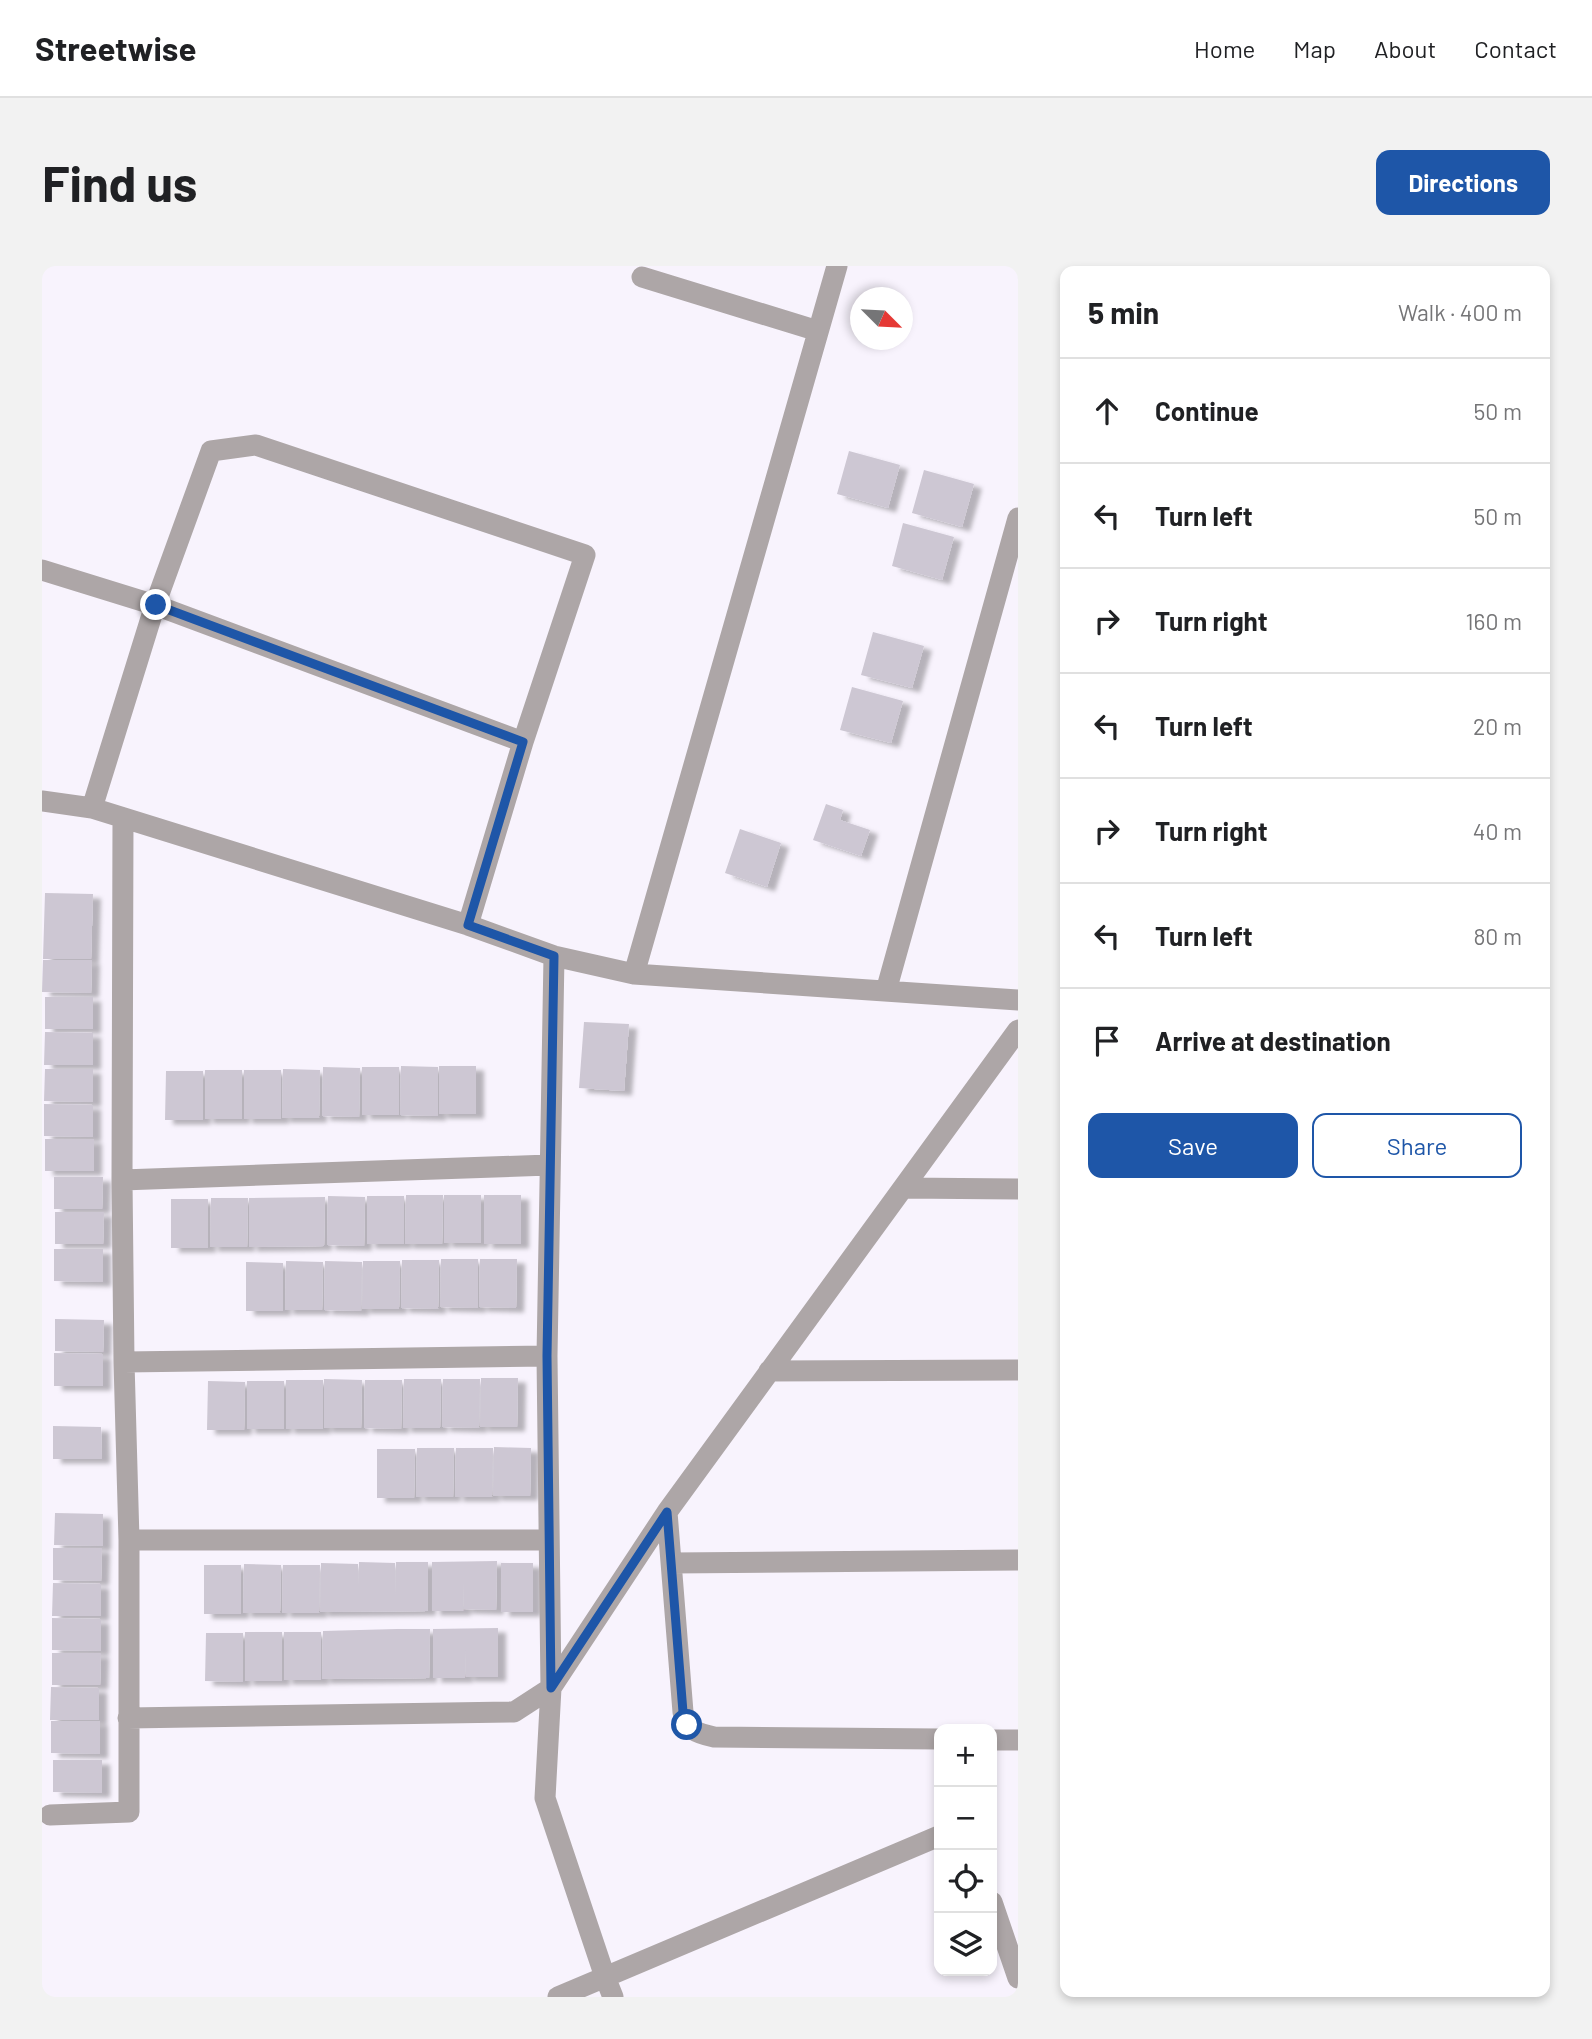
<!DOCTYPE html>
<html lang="en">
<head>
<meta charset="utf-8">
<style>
  :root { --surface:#fff; --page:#f2f2f2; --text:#202124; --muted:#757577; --line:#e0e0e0; --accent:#1e56a8 }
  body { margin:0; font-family:Barlow,sans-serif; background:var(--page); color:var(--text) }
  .controls { position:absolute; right:21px; bottom:21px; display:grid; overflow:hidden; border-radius:14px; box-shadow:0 4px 10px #0003 }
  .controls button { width:63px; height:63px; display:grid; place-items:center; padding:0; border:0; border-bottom:2px solid var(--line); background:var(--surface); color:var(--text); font:35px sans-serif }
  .compass { position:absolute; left:808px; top:21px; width:63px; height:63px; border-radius:50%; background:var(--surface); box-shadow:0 4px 10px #0003; rotate:114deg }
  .stop { position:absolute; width:21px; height:21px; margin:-16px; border:5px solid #1e56a8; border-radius:50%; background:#fff }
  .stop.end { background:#1e56a8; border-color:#fff; box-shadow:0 2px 7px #0008 }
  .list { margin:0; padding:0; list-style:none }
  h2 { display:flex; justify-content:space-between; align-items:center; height:91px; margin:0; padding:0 28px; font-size:30px }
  h2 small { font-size:23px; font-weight:400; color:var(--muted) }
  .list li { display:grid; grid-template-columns:46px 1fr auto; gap:21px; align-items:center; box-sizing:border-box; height:105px; padding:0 28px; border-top:2px solid var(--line) }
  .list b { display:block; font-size:26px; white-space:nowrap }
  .list em { font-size:23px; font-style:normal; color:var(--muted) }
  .actions { display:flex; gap:14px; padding:21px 28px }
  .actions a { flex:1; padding:16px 0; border:2px solid var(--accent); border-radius:14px; text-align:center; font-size:24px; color:var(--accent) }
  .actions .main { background:var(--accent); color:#fff }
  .icon { flex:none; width:38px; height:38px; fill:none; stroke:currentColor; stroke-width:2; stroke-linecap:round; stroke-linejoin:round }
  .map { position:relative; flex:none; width:976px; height:1731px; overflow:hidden; border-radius:14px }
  header { display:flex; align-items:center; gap:42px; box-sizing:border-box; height:98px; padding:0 35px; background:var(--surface); border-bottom:2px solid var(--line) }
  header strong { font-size:33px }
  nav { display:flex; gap:38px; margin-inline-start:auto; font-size:24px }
  .intro { display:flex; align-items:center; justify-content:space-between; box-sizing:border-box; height:168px; padding:0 42px }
  h1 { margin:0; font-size:49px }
  .button { padding:18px 32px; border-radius:14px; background:var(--accent); color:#fff; font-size:24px; font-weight:700 }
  main { display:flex; gap:42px; padding:0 42px }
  aside { flex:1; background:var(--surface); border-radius:14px; box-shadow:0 4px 10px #0003 }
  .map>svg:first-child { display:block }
</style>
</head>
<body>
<header>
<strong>Streetwise</strong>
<nav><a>Home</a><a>Map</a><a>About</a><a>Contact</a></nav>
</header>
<div class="intro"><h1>Find us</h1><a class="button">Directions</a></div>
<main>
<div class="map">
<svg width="976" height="1731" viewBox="0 0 976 1731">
  <defs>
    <filter id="shadow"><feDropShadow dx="8" dy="4.5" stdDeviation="2" flood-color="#0004"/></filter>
  </defs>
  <rect width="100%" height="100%" fill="#f8f3fd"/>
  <!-- building -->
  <path fill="#cdc7d3" filter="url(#shadow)" d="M807,185L858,199L846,242L795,228Z
    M882,204L932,218L920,261L870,247Z
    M861,257L912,271L900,314L850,300Z
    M831,366L882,380L870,422L819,409Z
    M810,421L861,435L849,477L798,464Z
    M784,538L801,544L798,554L828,564L819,590L771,574Z
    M698,563L739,577L725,621L683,607Z
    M3,627L51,628L49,693H1Z
    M1,694H50L49,727L0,726Z
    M3,731H51V763H3Z
    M542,756L587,758L582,825L537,822Z
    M3,766L51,767V799H2Z
    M359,800L396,801V850L358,849Z
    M397,800H434V848H397Z
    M281,801L318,802L317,851L280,850Z
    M320,801H357V849H320Z
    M3,803H51V836L2,835Z
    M241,803L278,804L277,852H240Z
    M163,804H200V853H163Z
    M202,804H239V853H202Z
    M124,805H161V854H123Z
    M2,838L51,839V871L2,870Z
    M3,873H52V905H3Z
    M12,911H61L60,943H12Z
    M364,929H401L400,978H363Z
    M402,929H439V977H402Z
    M442,929H479V978H442Z
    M286,930L323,931L322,980L285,979Z
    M325,930H362V978H325Z
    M283,931L282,980L207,981V932Z
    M169,932H206L205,981H168Z
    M129,933H166V982H129Z
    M13,946H62L61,978H13Z
    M12,983H61V1016L12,1015Z
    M399,993H436V1042L398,1041Z
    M438,993H475L474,1042L437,1041Z
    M360,994H397L396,1043L359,1042Z
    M244,995L281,996L280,1044H243Z
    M283,995L320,996L319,1045L282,1044Z
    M321,995H358L357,1043H320Z
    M204,996L241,997V1045H204Z
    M13,1053L62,1054L61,1086L13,1085Z
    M12,1087L61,1088V1120H12Z
    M439,1112H476L475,1161H438Z
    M282,1113L320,1114L319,1162H282Z
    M362,1113H399L398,1162H361Z
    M401,1113H438L437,1162L400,1161Z
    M244,1114H281V1163H244Z
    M323,1114H360L359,1163L322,1162Z
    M166,1115L203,1116L202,1164H165Z
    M205,1115H242V1163H205Z
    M11,1160L59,1161L60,1193H11Z
    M452,1181L489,1182L488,1230H451Z
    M375,1182H412L411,1231H374Z
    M414,1182H451L450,1231H413Z
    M335,1183H373L372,1232H335Z
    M13,1247L61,1248V1280L12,1279Z
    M11,1282H60L59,1315L11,1314Z
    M455,1295L454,1344L422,1343V1317L421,1345H390V1296Z
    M317,1296L353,1297L354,1331V1296H386V1345L278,1346L279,1297L316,1298L317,1320Z
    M459,1297H491V1346H459Z
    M202,1298L239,1299L238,1347H201Z
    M162,1299H199V1348H162Z
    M241,1299H278L277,1347H240Z
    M11,1317L59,1318V1350H10Z
    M10,1352L59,1353V1385L10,1384Z
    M456,1362V1411H424L423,1384V1412H391V1363Z
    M355,1363H388L387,1412L280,1413L281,1365Z
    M203,1366H240V1415H203Z
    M242,1366H279V1414H242Z
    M164,1367H201V1416L163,1415Z
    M10,1387H59L58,1419H10Z
    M9,1421L57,1422V1454H8Z
    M9,1455H58V1488L9,1487Z
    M11,1494H60V1527L11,1526Z"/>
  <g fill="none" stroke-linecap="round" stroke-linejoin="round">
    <!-- minor -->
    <path stroke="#ada6a7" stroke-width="21" d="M600,11L776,65
      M0,304L113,339L481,476
      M0,535L50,542L426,659L512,690L592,708L976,734
      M50,542L113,339L169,185L214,179L543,289L481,476L426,659
      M512,690L505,1090L509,1422L503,1532L563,1711L571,1731
      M592,708L795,0
      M844,725L976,252
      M80,914L507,899
      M861,922L976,923
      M82,1096L505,1090
      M727,1105L976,1104
      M625,1246L641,1446C647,1465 654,1467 672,1471L897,1473
      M87,1274H506
      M630,1297L976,1294
      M86,1452L472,1446L509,1422L625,1246L976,764
      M950,1474H976
      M8,1549L87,1546V1274L82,1096L80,914L81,552
      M950,1636L976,1712
      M516,1731L897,1570"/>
  </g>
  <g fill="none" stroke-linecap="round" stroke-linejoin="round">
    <!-- route -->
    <path stroke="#1e56a8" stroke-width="9" d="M114,339L481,476L426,659L512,690L505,1090L509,1422L625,1246L641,1446L645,1459"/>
  </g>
</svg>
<div class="controls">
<button>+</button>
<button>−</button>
<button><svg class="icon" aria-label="locate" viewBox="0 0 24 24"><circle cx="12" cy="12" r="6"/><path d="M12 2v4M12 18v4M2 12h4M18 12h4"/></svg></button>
<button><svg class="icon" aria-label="layers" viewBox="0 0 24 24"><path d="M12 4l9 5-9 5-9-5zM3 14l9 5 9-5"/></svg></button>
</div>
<svg class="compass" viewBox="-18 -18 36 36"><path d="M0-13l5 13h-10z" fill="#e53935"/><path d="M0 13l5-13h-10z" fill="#757577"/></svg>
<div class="stop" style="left:645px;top:1459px"></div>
<div class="stop end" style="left:114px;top:339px"></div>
</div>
<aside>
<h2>5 min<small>Walk · 400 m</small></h2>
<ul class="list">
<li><svg class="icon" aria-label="ahead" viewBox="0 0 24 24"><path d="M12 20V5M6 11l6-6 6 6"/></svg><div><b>Continue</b></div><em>50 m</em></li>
<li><svg class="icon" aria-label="left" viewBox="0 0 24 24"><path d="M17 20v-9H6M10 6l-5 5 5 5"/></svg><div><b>Turn left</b></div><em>50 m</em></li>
<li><svg class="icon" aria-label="right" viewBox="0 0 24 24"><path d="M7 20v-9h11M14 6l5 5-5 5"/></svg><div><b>Turn right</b></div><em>160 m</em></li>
<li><svg class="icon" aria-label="left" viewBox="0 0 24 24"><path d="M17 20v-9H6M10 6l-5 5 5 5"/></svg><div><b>Turn left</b></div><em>20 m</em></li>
<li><svg class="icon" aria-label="right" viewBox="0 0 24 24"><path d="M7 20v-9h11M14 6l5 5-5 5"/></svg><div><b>Turn right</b></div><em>40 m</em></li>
<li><svg class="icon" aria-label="left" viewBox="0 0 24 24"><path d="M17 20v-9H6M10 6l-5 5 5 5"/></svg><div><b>Turn left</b></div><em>80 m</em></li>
<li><svg class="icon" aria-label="arrive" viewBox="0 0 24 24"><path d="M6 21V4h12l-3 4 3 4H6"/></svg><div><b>Arrive at destination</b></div></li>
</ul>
<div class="actions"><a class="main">Save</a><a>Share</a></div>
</aside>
</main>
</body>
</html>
